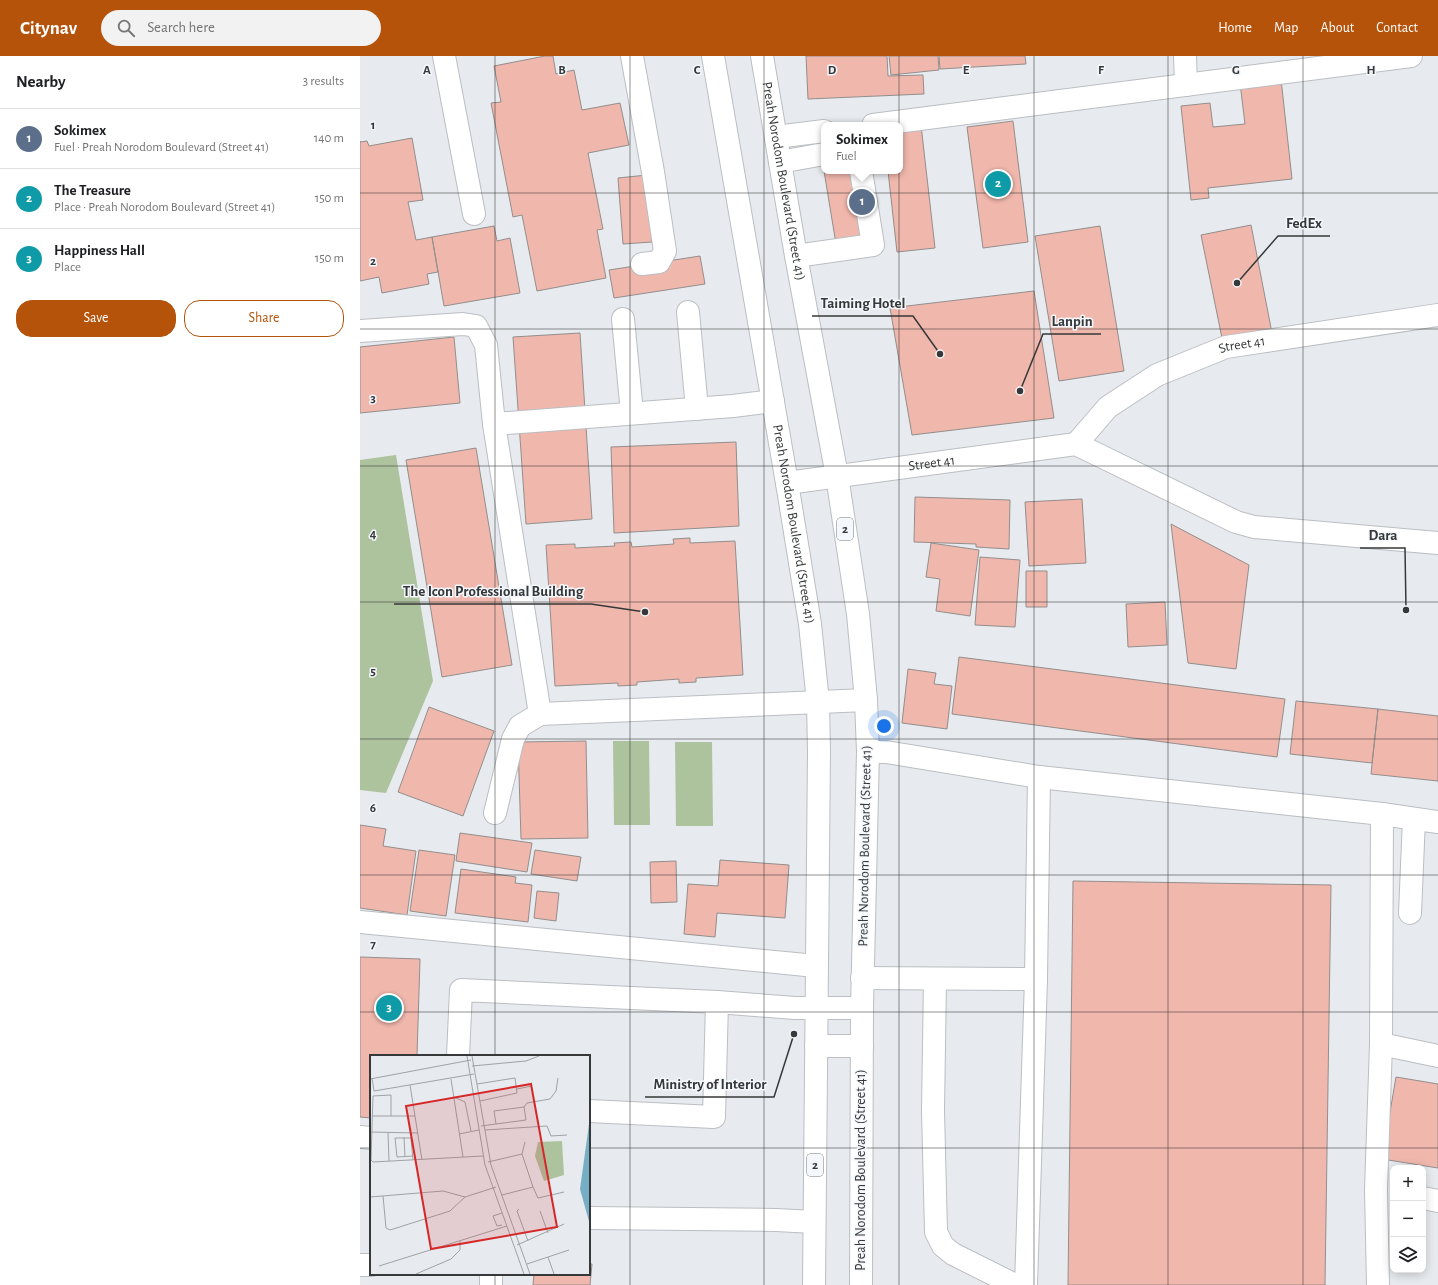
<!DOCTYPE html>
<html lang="en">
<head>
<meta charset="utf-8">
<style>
  :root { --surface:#fff; --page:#f2f2f2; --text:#202124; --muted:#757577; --line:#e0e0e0; --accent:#b45309 }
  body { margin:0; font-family:"Alegreya Sans",sans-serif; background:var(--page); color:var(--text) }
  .controls { position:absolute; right:12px; bottom:12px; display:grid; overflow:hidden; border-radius:8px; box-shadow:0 2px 10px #0003 }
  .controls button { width:36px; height:36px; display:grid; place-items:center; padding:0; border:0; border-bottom:1px solid var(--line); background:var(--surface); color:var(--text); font:20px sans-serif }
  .you { position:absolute; left:524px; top:670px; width:14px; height:14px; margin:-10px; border:3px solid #fff; border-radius:50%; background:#1a73e8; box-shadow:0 0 0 6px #1a73e833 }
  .badge { display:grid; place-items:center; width:26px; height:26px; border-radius:50%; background:var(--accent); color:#fff; font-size:13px; font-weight:700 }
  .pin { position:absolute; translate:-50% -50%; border:2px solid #fff; box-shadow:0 1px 4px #0006 }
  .popup { position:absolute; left:461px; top:66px; width:82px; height:52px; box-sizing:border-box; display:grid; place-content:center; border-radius:8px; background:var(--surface); filter:drop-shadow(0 1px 3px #0005); font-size:13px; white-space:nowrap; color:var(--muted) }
  .popup b { font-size:15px; color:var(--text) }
  .popup::after { content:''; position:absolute; left:50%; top:100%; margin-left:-8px; border:8px solid transparent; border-top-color:var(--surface) }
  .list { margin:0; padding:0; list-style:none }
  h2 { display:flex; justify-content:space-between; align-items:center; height:52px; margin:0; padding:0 16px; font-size:17px }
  h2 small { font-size:13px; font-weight:400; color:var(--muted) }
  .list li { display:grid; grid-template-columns:26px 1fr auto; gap:12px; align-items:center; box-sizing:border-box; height:60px; padding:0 16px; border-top:1px solid var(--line) }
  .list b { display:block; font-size:15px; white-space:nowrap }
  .list p { margin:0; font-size:13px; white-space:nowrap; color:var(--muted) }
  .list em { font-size:13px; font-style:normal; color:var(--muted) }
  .actions { display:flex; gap:8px; padding:12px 16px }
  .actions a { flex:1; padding:9px 0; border:1px solid var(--accent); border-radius:16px; text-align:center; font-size:14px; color:var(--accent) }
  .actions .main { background:var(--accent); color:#fff }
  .icon { flex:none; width:22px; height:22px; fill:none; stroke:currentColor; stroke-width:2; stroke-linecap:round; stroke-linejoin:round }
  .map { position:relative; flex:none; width:1078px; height:1229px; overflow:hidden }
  header { display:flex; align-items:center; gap:24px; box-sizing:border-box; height:56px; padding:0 20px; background:var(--accent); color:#fff }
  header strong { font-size:19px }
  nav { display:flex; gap:22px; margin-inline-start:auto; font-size:14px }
  .search { width:280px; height:36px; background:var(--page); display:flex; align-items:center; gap:10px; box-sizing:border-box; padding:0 14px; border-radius:22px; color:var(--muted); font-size:15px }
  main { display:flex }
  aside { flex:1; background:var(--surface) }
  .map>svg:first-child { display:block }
</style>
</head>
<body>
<header>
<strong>Citynav</strong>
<div class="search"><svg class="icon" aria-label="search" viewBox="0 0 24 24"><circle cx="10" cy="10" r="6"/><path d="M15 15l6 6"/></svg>Search here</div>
<nav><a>Home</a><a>Map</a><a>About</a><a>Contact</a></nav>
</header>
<main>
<aside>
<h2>Nearby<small>3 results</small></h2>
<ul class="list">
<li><span class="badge" style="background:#5c6f8a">1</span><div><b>Sokimex</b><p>Fuel · Preah Norodom Boulevard (Street 41)</p></div><em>140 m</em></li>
<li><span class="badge" style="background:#0f9aa8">2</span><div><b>The Treasure</b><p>Place · Preah Norodom Boulevard (Street 41)</p></div><em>150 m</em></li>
<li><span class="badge" style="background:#0f9aa8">3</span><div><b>Happiness Hall</b><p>Place</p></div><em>150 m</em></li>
</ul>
<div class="actions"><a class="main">Save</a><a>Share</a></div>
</aside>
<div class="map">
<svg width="1078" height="1229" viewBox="0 0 1078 1229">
  <rect width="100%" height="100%" fill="#e7eaee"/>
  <!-- green -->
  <path fill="#acc39e" d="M36,399L73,625L26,737L0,734V404Z
    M253,685H289L290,769H254Z
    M315,686H352L353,770H316Z"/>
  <!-- building -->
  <path fill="#f0b7ac" stroke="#938e8d" d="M185,0H193L196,18L214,14L222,54L260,47L269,89L228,97L243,173L237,174L246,222L177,235L162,159L153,161L131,47L141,46L134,10Z
    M446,0H527L528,20L563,19L564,38L448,43Z
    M529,0H578L579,14L531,19Z
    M579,0H665L666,8L580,13Z
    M921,23L932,123L848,132L849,142L831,144L821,50L850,47L853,71L885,68L880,27Z
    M653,65L668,186L623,192L607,71Z
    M561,69L575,192L537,196L528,115H540V71Z
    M52,82L63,144L48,146L56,184L72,181L78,216L67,218L69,228L22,237L19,221L0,225V85V86L7,85L9,90Z
    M464,115H500L512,189L477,194Z
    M287,119L292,186L263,188L258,122Z
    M891,169L912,277L863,287L841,179Z
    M134,170L137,185L150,182L160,237L84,250L72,181Z
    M740,170L764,315L699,325L675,180Z
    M340,200L345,228L254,242L249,214Z
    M674,235L694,362L552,379L530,252Z
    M220,277L232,463L166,468L153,281Z
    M94,281L100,347L0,357V291Z
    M376,386L379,470L254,477L251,391Z
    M116,392L152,609L82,621L46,404Z
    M555,441L650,444L649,493L616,491V488L554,486Z
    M722,443L726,507L669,510L665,446Z
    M811,468L889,509L876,613L828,607Z
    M330,482V487L375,485L383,619L336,622V626L319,627V623L277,626V629L258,630V627L195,630L186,489L215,488V492L255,490L254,487L271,486L272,491L314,488L313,483Z
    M571,487L619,494L610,560L576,555L580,523L566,521Z
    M620,501L660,504L655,571L615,569Z
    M666,515H687V551H666Z
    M805,546L807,589L768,591L766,548Z
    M599,601L925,643L917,701L592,658Z
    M548,613L576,617L574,628L592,630L587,673L542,667Z
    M936,645L1018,653L1012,707L930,698Z
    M69,651L134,675L103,760L38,736Z
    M1018,653L1078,660V725L1011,718Z
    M226,685L228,782L161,783L158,686Z
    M0,769L26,773L23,790L56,795L47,859L0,852Z
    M100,777L172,787L167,816L96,805Z
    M59,794L95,799L86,860L50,855Z
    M175,794L221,801L217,825L171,818Z
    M360,804L429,809L425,862L357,857L355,881L324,878L328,828L358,830Z
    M316,805L317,846L291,847L290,806Z
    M101,813L156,821L155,827L172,829L168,866L95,857Z
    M713,825L971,829L965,1229H708Z
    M177,835L199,837L196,865L174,862Z
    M0,901L60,903L57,1000H11V1062L0,1061Z
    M1036,1021L1078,1028V1112L1022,1103Z
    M229,1208H232L230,1229H173L174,1218H229Z"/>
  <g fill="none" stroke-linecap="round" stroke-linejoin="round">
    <!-- minor casing -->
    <g stroke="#bbbec2" stroke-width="24">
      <g id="minor">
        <path d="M84,0L114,158"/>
        <path d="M272,0L293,116L305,195L299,206L282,208"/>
        <path d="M825,0L826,29"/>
        <path d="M513,69L1051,0"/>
        <path d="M416,81L464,75"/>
        <path d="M420,106L464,98"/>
        <path d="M436,200L513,189L501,115"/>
        <path d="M328,256L337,353"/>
        <path d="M263,263L272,357"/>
        <path d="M0,275L103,268L116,270L126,289L134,368"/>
        <path d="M413,345L373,350L134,368L180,658L506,644"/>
        <path id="s1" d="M716,388L748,351L797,319L866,291L1078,259"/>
        <path id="s2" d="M427,427L716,388L876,466L894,471L1078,487"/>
        <path d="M508,696H526L679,721L1022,758L1078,766"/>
        <path d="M135,757L153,683L160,670L180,658"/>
        <path d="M1050,857L1054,763"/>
        <path d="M0,866L456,910"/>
        <path d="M502,922L676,923"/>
        <path d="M575,923L573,1055L576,1176L583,1190L593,1198L655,1229"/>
        <path d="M1021,988L1078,1000"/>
        <path d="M456,990H502"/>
        <path d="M98,1000L101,934L357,946L435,952H502"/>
        <path d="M229,1055L354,1061L357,946"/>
        <path d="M0,1081L11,1082"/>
        <path d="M1063,1142L1078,1145"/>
        <path d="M229,1162L416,1164L454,1166"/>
        <path d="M0,1209H11"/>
        <path d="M131,1218V1229"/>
        <path d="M666,1229L676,923L679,721"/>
        <path d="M1018,1229L1016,1134L1021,988L1022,758"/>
      </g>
    </g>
    <!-- major casing -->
    <g stroke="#bbbec2" stroke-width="24">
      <g id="major">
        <path id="s3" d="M353,0L427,427L450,568L458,646L459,695L454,1229"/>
        <path id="s4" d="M402,0L436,200L477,420L498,558L506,644L508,696L502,952L501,1229"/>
      </g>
    </g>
    <!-- minor -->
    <use href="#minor" stroke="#fff" stroke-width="22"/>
    <!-- major -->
    <use href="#major" stroke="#fff" stroke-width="22"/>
  </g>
  <!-- grid -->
  <path fill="none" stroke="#363839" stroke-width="1" stroke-opacity="0.55" d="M135,0V1000M270,0V1229M404,0V1229M539,0V1229M674,0V1229M808,0V1229M943,0V1229M0,137H1078M0,273H1078M0,410H1078M0,546H1078M0,683H1078M0,819H1078M0,956H1078M0,1092H11M229,1092H1078M135,1218V1229"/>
  <g text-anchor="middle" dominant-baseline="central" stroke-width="3" stroke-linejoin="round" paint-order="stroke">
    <!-- shield labels -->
    <g fill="#f4f8fc" stroke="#6f7274" stroke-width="1">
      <rect x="477" y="462" width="16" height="22" rx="3"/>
      <rect x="447" y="1098" width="16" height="22" rx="3"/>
    </g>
    <g font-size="13" font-weight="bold" fill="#363839">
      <text x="485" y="473">2</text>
      <text x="455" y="1109">2</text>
    </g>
    <!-- street labels -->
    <g font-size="14" fill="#363839" stroke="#f4f8fc">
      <text stroke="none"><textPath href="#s4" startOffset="127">Preah Norodom Boulevard (Street 41)</textPath></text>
      <text stroke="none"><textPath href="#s1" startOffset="198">Street 41</textPath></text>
      <text stroke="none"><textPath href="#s2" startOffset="146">Street 41</textPath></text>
      <text stroke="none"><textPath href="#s3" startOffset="475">Preah Norodom Boulevard (Street 41)</textPath></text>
      <text transform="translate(505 790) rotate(-89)">Preah Norodom Boulevard (Street 41)</text>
      <text transform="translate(501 1114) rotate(-90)">Preah Norodom Boulevard (Street 41)</text>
    </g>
  </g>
  <!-- overview -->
  <g transform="translate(10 999)">
    <rect width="220" height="220" fill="#e7eaee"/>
    <path d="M192,86L194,120L174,126L165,101L168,87Z" fill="#acc39e"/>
    <path d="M220,62V170L210,134Z" fill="#76afc5"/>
    <path fill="none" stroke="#a0a3a6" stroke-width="1" d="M97,1L115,110L154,219M102,1L121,110L160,219M102,11L156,6L169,1M2,23L4,36L104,19M0,24L101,5M81,24L93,102M107,29L145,23L147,38L110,46M40,30L52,105M147,34L162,31M84,42L95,47L101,76M2,61H45M21,61V40L3,41L1,105L3,107L113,101M126,69L124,56L154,52L157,48L180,44L186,36L188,23M111,71L156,65L154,52M115,75L177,71L181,81L197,80M1,77L48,78M18,77L19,106M89,79L109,75M34,82L35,102M152,99L155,87M43,101L27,102L25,83H41V84L43,105M118,107L152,99L163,132L132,140M163,132L168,143L194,137M13,141L16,173L20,175L80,156L95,142M0,142L73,136L95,142L126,132M149,154L147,156L158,186M170,156L178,178M132,158L123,161L127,171L132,170M147,190L194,169M178,202L199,195M157,209L178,202L184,219M9,211L137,171M46,219L81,204L90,195V186"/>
    <path fill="#d62828" fill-opacity="0.15" stroke="#d62828" stroke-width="2" d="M161,29L187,172L61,194L36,51Z"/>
    <rect width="220" height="220" fill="none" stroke="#363839" stroke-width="2"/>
  </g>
  <g font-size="13" text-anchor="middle" font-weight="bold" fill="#363839" stroke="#f4f8fc" stroke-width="3" stroke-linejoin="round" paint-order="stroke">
    <text x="67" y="18">A</text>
    <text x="202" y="18">B</text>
    <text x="337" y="18">C</text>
    <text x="472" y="18">D</text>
    <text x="606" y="18">E</text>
    <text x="741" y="18">F</text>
    <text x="876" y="18">G</text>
    <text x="1011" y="18">H</text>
    <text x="13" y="73">1</text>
    <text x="13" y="209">2</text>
    <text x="13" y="346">3</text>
    <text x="13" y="482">4</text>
    <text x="13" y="619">5</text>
    <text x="13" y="756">6</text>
    <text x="13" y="892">7</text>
  </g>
  <!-- callouts -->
  <path fill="none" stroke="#363839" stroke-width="1.5" d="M877 227L918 180H970M580 298L553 260H452M660 335L683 278H741M1046 554L1045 492H1000M285 556L231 548H34M434 978L414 1041H285"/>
  <g fill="#363839" stroke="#f4f8fc" stroke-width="1.5">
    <circle cx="877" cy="227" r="4"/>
    <circle cx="580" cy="298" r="4"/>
    <circle cx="660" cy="335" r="4"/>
    <circle cx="1046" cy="554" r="4"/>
    <circle cx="285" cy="556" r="4"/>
    <circle cx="434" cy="978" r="4"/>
  </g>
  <g font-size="15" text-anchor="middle" font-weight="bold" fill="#363839" stroke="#f4f8fc" stroke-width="3" stroke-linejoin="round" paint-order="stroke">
    <text x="944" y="172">FedEx</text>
    <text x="503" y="252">Taiming Hotel</text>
    <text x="712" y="270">Lanpin</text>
    <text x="1023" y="484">Dara</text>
    <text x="133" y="540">The Icon Professional Building</text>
    <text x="350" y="1033">Ministry of Interior</text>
  </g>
</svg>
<div class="controls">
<button>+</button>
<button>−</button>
<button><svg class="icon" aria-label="layers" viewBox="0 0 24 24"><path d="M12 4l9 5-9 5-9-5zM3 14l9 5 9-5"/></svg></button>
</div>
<div class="you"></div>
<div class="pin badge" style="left:502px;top:146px;background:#5c6f8a">1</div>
<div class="popup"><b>Sokimex</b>Fuel</div>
<div class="pin badge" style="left:638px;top:128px;background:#0f9aa8">2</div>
<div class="pin badge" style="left:29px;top:952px;background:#0f9aa8">3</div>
</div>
</main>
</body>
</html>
